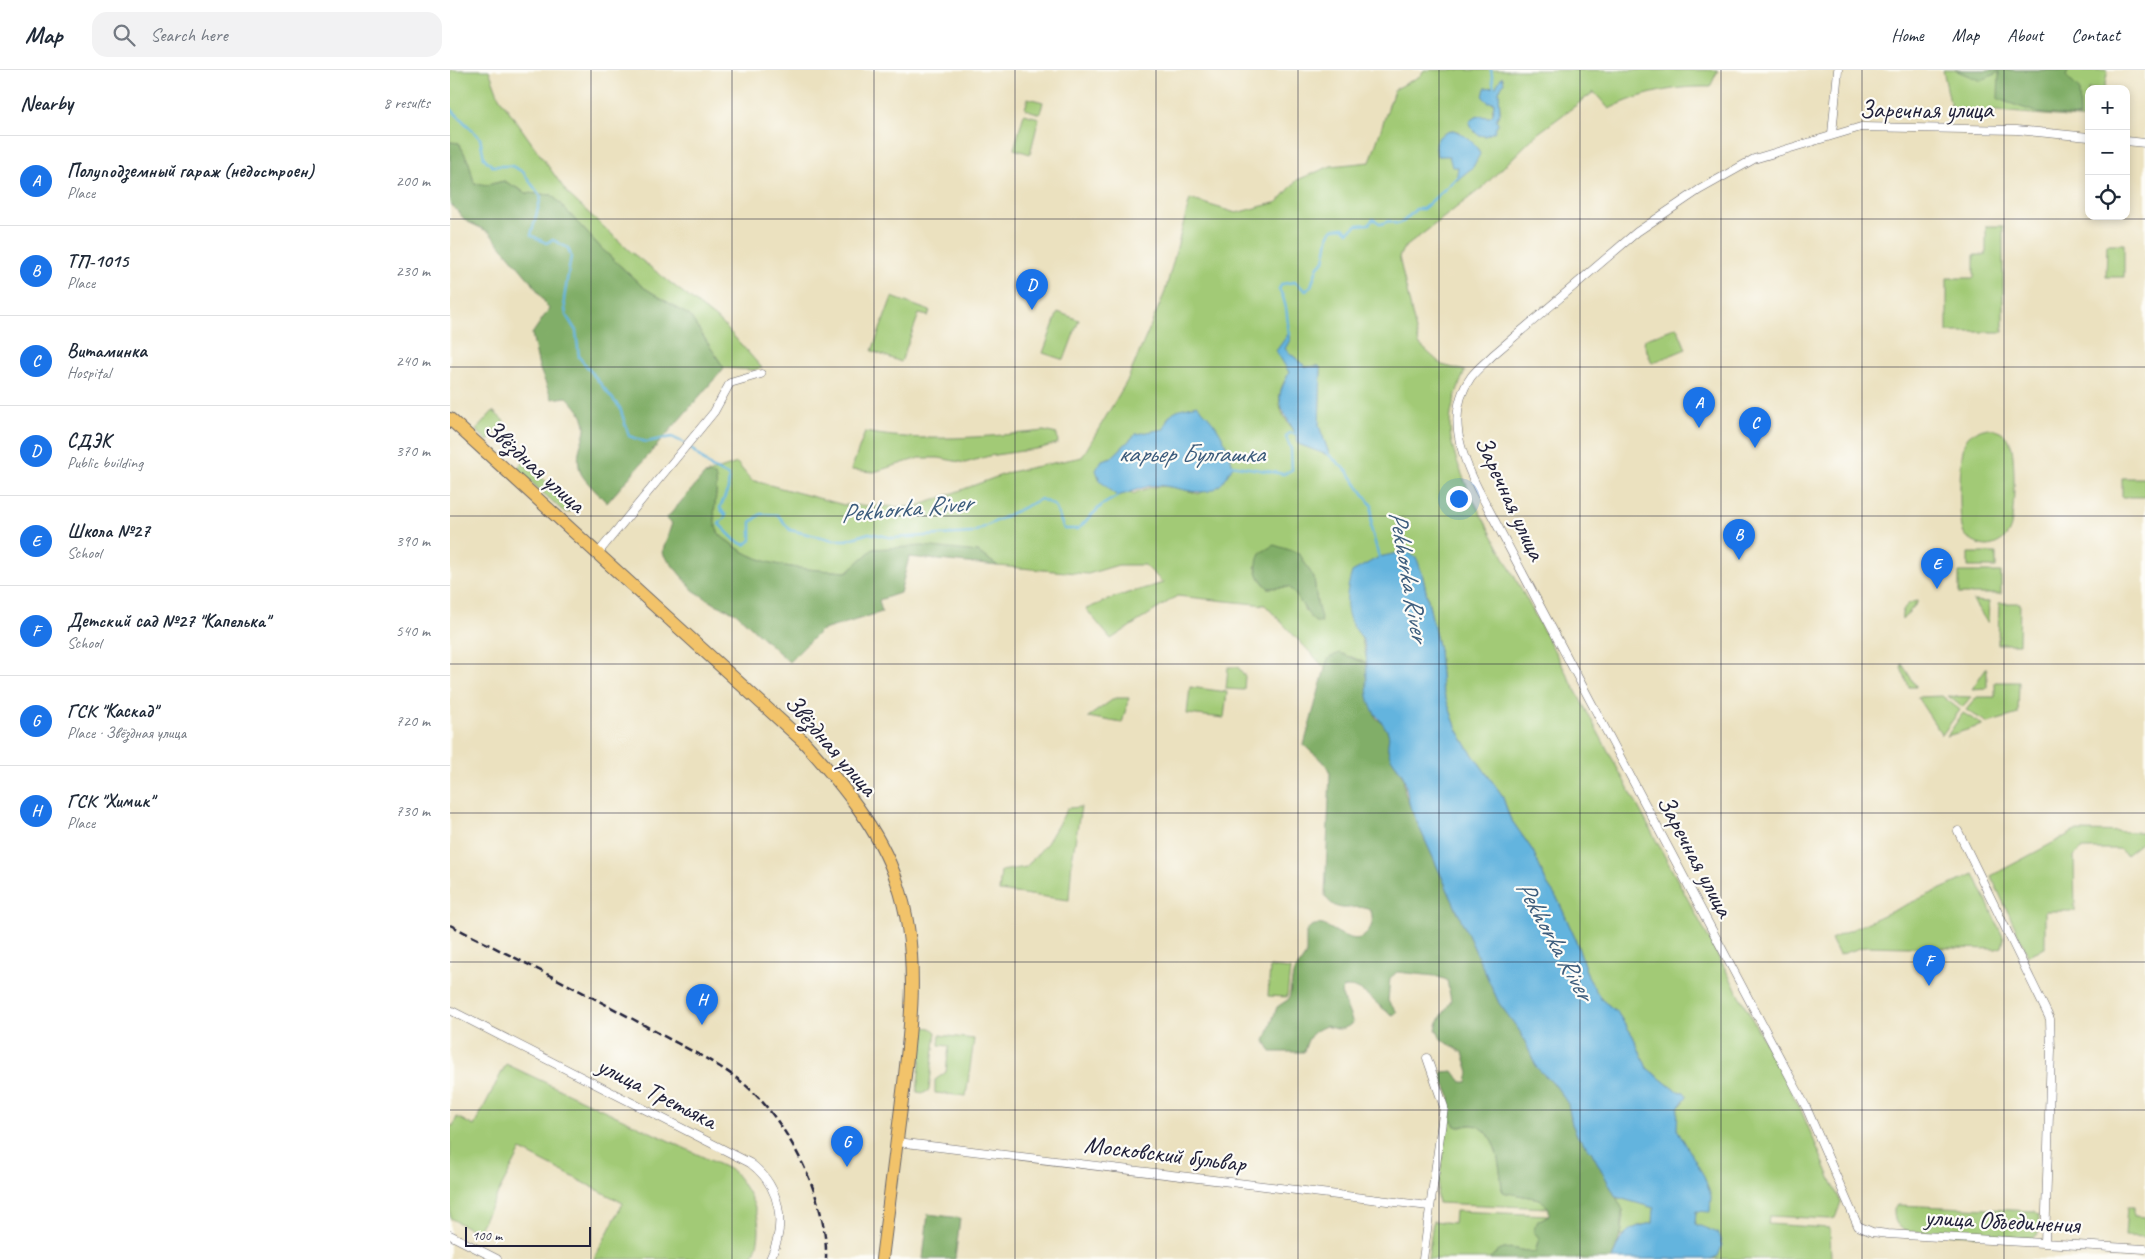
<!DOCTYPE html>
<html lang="en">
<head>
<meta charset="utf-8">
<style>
  :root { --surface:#fff; --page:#f2f2f3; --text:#1f2937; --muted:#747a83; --line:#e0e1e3; --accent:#1a73e8 }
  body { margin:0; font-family:Caveat,sans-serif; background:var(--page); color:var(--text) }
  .controls { position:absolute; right:15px; top:15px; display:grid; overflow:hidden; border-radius:10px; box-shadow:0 2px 8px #0003 }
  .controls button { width:45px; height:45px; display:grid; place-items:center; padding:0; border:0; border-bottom:1px solid var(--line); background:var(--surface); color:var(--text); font:25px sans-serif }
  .scale { position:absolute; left:15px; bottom:12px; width:126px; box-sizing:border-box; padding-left:5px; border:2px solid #22223b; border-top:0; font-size:14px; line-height:18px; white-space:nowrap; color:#22223b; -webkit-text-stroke:4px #fdfcf7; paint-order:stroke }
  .you { position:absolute; left:1008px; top:428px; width:18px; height:18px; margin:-12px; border:4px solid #fff; border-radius:50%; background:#1a73e8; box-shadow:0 0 0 8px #1a73e833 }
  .badge { display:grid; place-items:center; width:32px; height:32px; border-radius:50%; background:var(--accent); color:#fff; font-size:16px; font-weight:700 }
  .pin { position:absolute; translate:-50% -41px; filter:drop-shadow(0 1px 2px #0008) }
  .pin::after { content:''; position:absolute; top:26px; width:18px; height:15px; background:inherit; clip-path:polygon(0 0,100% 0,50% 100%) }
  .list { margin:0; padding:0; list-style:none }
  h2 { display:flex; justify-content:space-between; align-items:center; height:65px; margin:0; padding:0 20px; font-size:21px }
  h2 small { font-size:16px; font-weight:400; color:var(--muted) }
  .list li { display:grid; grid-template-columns:32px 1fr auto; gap:15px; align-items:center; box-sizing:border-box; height:90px; padding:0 20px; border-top:1px solid var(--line) }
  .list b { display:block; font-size:19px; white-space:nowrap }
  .list p { margin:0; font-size:16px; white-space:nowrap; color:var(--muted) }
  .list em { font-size:16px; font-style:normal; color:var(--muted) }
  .icon { flex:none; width:28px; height:28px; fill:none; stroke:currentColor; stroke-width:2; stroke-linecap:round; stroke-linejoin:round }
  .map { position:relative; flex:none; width:1695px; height:1189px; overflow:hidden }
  header { display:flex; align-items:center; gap:30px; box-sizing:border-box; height:70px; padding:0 25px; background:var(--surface); border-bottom:1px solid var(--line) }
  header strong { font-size:24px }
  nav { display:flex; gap:28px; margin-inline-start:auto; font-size:18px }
  .search { width:350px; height:45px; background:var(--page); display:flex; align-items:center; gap:12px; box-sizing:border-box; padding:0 18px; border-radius:15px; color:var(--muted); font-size:19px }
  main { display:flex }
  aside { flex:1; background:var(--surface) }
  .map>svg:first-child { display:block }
</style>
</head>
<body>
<header>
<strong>Map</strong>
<div class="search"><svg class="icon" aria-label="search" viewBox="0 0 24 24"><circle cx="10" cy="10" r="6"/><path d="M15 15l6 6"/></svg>Search here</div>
<nav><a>Home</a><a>Map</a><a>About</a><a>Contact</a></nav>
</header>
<main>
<aside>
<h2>Nearby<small>8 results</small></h2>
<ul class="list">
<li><span class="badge">A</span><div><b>Полуподземный гараж (недостроен)</b><p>Place</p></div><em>200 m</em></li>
<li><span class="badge">B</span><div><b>ТП-1015</b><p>Place</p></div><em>230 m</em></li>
<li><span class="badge">C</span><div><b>Витаминка</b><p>Hospital</p></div><em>240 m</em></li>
<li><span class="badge">D</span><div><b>СДЭК</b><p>Public building</p></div><em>370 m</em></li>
<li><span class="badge">E</span><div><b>Школа №27</b><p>School</p></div><em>390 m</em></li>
<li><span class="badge">F</span><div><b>Детский сад №27 &quot;Капелька&quot;</b><p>School</p></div><em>540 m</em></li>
<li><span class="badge">G</span><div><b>ГСК &quot;Каскад&quot;</b><p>Place · Звёздная улица</p></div><em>720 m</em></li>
<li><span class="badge">H</span><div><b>ГСК &quot;Химик&quot;</b><p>Place</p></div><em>730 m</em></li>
</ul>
</aside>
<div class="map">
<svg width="1695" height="1189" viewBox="0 0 1695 1189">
  <rect width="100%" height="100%" fill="#fdfcf7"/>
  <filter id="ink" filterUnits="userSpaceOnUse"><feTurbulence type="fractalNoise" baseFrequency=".02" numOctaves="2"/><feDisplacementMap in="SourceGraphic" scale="10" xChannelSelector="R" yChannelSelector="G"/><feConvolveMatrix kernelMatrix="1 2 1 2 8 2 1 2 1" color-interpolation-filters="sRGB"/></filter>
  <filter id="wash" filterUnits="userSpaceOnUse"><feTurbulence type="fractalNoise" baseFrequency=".0096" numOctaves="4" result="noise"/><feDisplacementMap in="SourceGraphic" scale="20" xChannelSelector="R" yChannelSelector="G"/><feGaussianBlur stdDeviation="1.12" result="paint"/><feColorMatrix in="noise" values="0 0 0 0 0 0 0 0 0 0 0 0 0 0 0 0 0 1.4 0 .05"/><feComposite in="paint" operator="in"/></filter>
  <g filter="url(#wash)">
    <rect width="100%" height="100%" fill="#ebe1bf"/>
    <!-- green -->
    <path fill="#a2ca76" stroke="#627658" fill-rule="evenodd" d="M0,0H39L49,27L118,124L181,182L272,253L312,298L303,300L274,298L240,246L193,217L152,179L102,125L76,123L54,111L37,115L24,113L19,93L9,73L0,72Z
      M974,0H1268L1260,17C1225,16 1191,23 1159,39L1144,22L1087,64L1033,117L953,179L949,187L969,274L992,295L1015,301C991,356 998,370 1020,424L1350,1038L1391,1133L1385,1148L1380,1149L1319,1146L1318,1154L1380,1158L1381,1189H1261L1268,1186L1245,1154L1246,1141L1234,1074L1227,1059L1226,1045L1228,1038L1234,1032V1022L1226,1021L1197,998L1183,966L1167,942L1151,929L1138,907L1125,868L1108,830L1097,814L1083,781L1060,748L1052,725L1018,678L1007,659L992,618L989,580L972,503L944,485L929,487L902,554L910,563L918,594L902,587L877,591L875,598L815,535L727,526L661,569L636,539L665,527L713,513L695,495H668L638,504L548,496L528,482L423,479L397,502C357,499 312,499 279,472C275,469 270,466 268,462C259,443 270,424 265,405L255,404L287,393L301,410L394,435L465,437L560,402L632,387L677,311L715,222L740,129L786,143L828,132L847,110L881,96L920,92L944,20L970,6ZM1052,6L1054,12L1049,21L1050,43L1046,50L1044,62L1041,63L1019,52C1028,43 1030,47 1041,47L1043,44L1042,39L1045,35L1041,31ZM1003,60L1010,62L1029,80L1023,97L1007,110L1008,97C995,88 1001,74 1003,60ZM839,263L835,279L856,297L869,296L871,300L869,356L880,386C859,372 822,352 831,320C832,314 837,308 839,302L831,288ZM718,347L783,396L779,402L749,424C723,416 709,412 683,424L652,390L662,387L686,364L715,360ZM805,496L864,508L867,533L855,542L851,529L839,517L818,518L810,509Z
      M1493,0H1658L1654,19H1639V49L1548,41L1502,42Z
      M578,28L593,32L590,44L575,39Z
      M574,44L589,48L580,84L564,79Z
      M1536,156H1553V262H1497V208H1524V185H1536Z
      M1657,174H1674V207H1656Z
      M442,227L480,241L478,246L469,244L451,292L422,281Z
      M608,242L629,250L614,290L593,283Z
      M1227,257L1236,279L1202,293L1194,274L1195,269Z
      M43,341L55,352L38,371L26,360Z
      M1538,358C1547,360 1555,363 1560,372C1566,382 1565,451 1559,462C1555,470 1546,475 1538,476C1528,476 1517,470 1513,461C1508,449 1509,381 1516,370C1521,362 1529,360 1538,358Z
      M594,361L607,364L608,373L592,378L539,386L515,393L489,388H469L424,402L401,400L415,362C474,373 535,367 594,361Z
      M74,392L122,434L123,437L120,442H114L69,401V396Z
      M1672,408H1695V427H1672Z
      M1518,483H1546V497H1518Z
      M1509,502H1551V524H1509Z
      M1467,531V533L1452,550C1450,540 1457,532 1467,531Z
      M1523,531L1539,532L1538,552H1537Z
      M1549,533H1570L1569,574H1548Z
      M1452,594L1466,616V617H1459L1451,598Z
      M778,597H788L795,606L794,620L776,619Z
      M1537,598V618L1522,619L1536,598Z
      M1545,612H1569L1568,644L1538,653L1516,640L1527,627H1545Z
      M740,617L777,622L774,648L737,644Z
      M1492,626L1510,640L1492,665L1467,627Z
      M1498,626L1521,627L1512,637Z
      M665,628H679L672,653L638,647Z
      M1513,643L1533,655L1497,666Z
      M631,737L622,790L619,830L549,821L551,801L576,797L597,773L618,738Z
      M1625,761L1695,762V770L1676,785L1669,779H1631L1624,786L1625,841H1595V878L1578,885L1541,806Z
      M1524,804L1554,869L1552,877L1546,879L1416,876L1389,885L1381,869Z
      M820,897L840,899L837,927L818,926Z
      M474,957L481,958L486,962L479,1020L474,1023L467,1022Z
      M490,965L524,969L516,1026L485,1023V1010L496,1002L499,976L489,975Z
      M56,994L283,1101C304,1126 319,1158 301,1189H144L173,1133L71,1080L27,1163L0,1148V1055L3,1056L7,1047L24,1056Z
      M998,1041L1005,1056C1012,1059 1017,1054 1023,1055C1048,1058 1051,1103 1052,1122L1090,1129L1099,1138L988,1133L987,1126Z
      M1166,1127L1205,1138L1203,1153L1188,1156L1170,1167C1175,1152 1174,1140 1166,1127Z
      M1448,1135L1585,1141L1589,1145L1588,1164L1583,1168L1458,1162C1446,1156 1444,1152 1444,1139Z
      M1677,1137H1684V1146L1695,1147V1167L1675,1166Z
      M1005,1141L1099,1145L1088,1151L1089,1168L1085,1182C1063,1180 1056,1172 1039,1189H978L983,1151L1004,1153Z"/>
    <!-- forest -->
    <path fill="#81ae67" stroke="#526851" d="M1505,0H1619L1616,6L1629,19L1630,47L1588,43L1548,29L1549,2L1531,11Z
      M0,72L9,73L19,93L24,113L37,115L54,111L76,123L102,125L152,179L193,217L240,246L274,298L157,433C151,426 132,409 130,401C121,366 154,364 117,327L102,329L89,297L82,264L99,239L83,214L39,162L16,151L0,133Z
      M255,404L265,405C270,424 259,443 268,462C270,466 275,469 279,472C312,499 357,499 397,502L423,479L473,476L528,482L548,496L459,487L450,523L429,530L432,542L370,561L339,592L286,543L265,534L243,520L212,483L222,453L216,449Z
      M824,475L849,483L864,508L867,533L872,552H865C854,541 850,528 839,517L818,518C806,505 804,499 810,483Z
      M890,583L918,594L917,614L926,648L934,654L939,665L938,679L943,691L953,706L955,723L961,739L1049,933L1071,963L1087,998L1106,1016L1119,1035L1122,1054L1128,1067L1141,1081L1172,1138V1161L1162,1189H1039C1056,1172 1063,1180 1085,1182L1089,1168L1083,1161L1088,1151L1099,1145V1138L1090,1129L1052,1122C1051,1104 1048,1058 1023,1055C1016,1054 1012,1059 1005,1056L998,1041L1000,1027L992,1008V1002L1003,1001L1011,1012H1017L1019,1002L1013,983L991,969L986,959L988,952L1001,931L997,910L985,906L947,902L940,908L938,931L947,942L943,945C927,938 912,912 893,918L891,923L903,953C892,961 888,960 876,956C861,962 858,967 854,982H821L815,971L827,937L839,929L843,904L856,885V862L861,856C864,855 869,854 873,855C885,859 905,878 917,863C923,855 923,850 921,841C905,830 890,849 875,826L880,703C873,686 866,688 854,675L877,591L880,587Z
      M478,1144L510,1148L505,1189H473Z"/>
    <!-- water -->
    <path fill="#63b4de" stroke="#426b8c" d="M1052,6L1054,12L1049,21L1050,43L1046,49L1048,53L1044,62L1035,66L1028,65L1020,57L1019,52C1028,43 1030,47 1040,47L1043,44L1044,32H1038L1033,27L1035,18L1046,17Z
      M1003,60C1013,63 1027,74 1030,84L1023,97L1006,111L1008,97H1002L999,86H987C984,68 988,65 1003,60Z
      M839,263L840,270L835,279L856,297L869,296L871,300L869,356L880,386L848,374C846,355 825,341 831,320C833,314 837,308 839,302L826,281Z
      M747,335C768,355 775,368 783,396C779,402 775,411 770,415C752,432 723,412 700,416C689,418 678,424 667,426L650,411L646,400L652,390L662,387L686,364L714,359C720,338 727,340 747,335Z
      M957,481L967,489L972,503L989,580L992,618L1007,659L1018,678L1052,725L1060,748L1083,781L1097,814L1108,830L1125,868L1138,907L1151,929L1167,942L1183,966L1197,998L1226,1021L1234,1022L1237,1026L1228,1038L1227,1059L1254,1106L1261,1126L1260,1142L1246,1141L1245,1154L1268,1163L1272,1176L1268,1186L1261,1189H1162C1172,1163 1175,1158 1203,1153L1204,1138L1166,1127L1141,1081L1128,1067L1122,1054L1118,1034L1106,1016L1087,998L1071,963L1049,933L961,739C957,728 956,713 953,705C948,696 939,689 938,679C937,673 940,668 938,663C934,652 924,646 920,634C914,616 919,596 915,577C912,565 908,564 902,554C893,538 897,518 902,502L929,487Z"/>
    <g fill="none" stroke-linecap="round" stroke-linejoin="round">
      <!-- stream -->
      <path stroke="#63b4de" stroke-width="2.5" d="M1041,0L1044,18
        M0,38L30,68L34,88L42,96H62L73,102L91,127L81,165L96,173L103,170L118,178L121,186L114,229L116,245L126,261L129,287L170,338L179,366L196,372L222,367L236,374L262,398L279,406L278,419L270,438L276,446L269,454L286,471L295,475L301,470V452L311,444L328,445L340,460L383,470H396L419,463L443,468L522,463L591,429L605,436L614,459H628L652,435L668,426
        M839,265C837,249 838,234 829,219L832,214L845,212L856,221L861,216L868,196L874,191L879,164L883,159L894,158L898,162L907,155L919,154L923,149L931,154L939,151L947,154L954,151L966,139H973L1008,107
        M878,384L898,402L922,436L921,458L929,487
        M781,395L834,404L842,400L841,379L836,367L839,363L849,364"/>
    </g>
  </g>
  <g filter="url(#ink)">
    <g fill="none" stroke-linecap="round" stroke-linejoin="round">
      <!-- street casing -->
      <g stroke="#686569" stroke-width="9">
        <path id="street" d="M1382,64L1388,0
          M1639,67L1567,60L1411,57L1304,89L1249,120L1187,162L1043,285C1036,292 1027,299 1021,307C995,344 1011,385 1029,421L1356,1037L1408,1156L1422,1162L1438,1164L1695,1179
          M1676,71L1695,73
          M148,483L264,342L280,313L311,304
          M1508,761L1600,949L1601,980L1595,1173
          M0,940L300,1093C331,1116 337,1155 320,1189
          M447,1072L979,1136
          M0,1165L47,1189
          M973,1189L994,1037L977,988"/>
      </g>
      <!-- primary casing -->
      <g stroke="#686569" stroke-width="14">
        <path id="primary" d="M0,349L353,671C390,712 429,758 447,812C472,884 460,965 451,1038C445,1089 438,1139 432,1189"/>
      </g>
      <!-- street -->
      <use href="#street" stroke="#fff" stroke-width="8"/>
      <!-- primary -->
      <use href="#primary" stroke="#f2c36a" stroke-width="12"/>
      <!-- rail -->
      <path stroke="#22223b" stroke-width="2.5" stroke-dasharray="8 4" stroke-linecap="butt" d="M0,855C71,891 142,926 212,965C243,982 279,998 304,1023C343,1062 378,1133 376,1189"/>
    </g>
  </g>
  <!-- grid -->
  <path fill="none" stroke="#22223b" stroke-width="1" stroke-opacity="0.55" d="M141,0V1189M282,0V1189M424,0V1189M565,0V1189M706,0V1189M848,0V1189M989,0V1189M1130,0V1189M1271,0V1189M1412,0V1189M1554,0V1189M0,149H1695M0,297H1695M0,446H1695M0,594H1695M0,743H1695M0,892H1695M0,1040H1695"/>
  <g text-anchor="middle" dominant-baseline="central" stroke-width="4.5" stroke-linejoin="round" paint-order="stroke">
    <!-- street labels -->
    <g font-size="25" fill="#22223b" stroke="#fdfcf7">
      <text x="1476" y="40">Заречная улица</text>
      <text transform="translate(85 396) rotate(42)">Звёздная улица</text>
      <text transform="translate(1060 428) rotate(65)">Заречная улица</text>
      <text transform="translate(381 675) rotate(49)">Звёздная улица</text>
      <text transform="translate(1245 786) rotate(62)">Заречная улица</text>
      <text transform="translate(207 1023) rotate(27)">улица Третьяка</text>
      <text transform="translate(715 1084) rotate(7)">Московский бульвар</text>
      <text transform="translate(1552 1151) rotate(3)">улица Объединения</text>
    </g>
    <!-- water labels -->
    <g font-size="26" font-style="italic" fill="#3c5c7c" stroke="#fdfcf7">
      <text x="741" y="383">карьер Булгашка</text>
      <text transform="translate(456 438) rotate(-5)">Pekhorka River</text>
      <text transform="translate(959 506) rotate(80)">Pekhorka River</text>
      <text transform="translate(1105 870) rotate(61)">Pekhorka River</text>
    </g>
  </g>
</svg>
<div class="controls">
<button>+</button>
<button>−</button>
<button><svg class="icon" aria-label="locate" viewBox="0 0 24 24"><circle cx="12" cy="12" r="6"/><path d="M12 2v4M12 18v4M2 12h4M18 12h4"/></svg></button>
</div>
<div class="scale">100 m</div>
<div class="you"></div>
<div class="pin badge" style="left:1249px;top:358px">A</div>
<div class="pin badge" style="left:1289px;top:490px">B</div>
<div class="pin badge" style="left:1305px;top:378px">C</div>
<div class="pin badge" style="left:582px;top:240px">D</div>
<div class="pin badge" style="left:1487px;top:519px">E</div>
<div class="pin badge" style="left:1479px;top:916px">F</div>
<div class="pin badge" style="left:397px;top:1097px">G</div>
<div class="pin badge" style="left:252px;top:955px">H</div>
</div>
</main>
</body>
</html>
